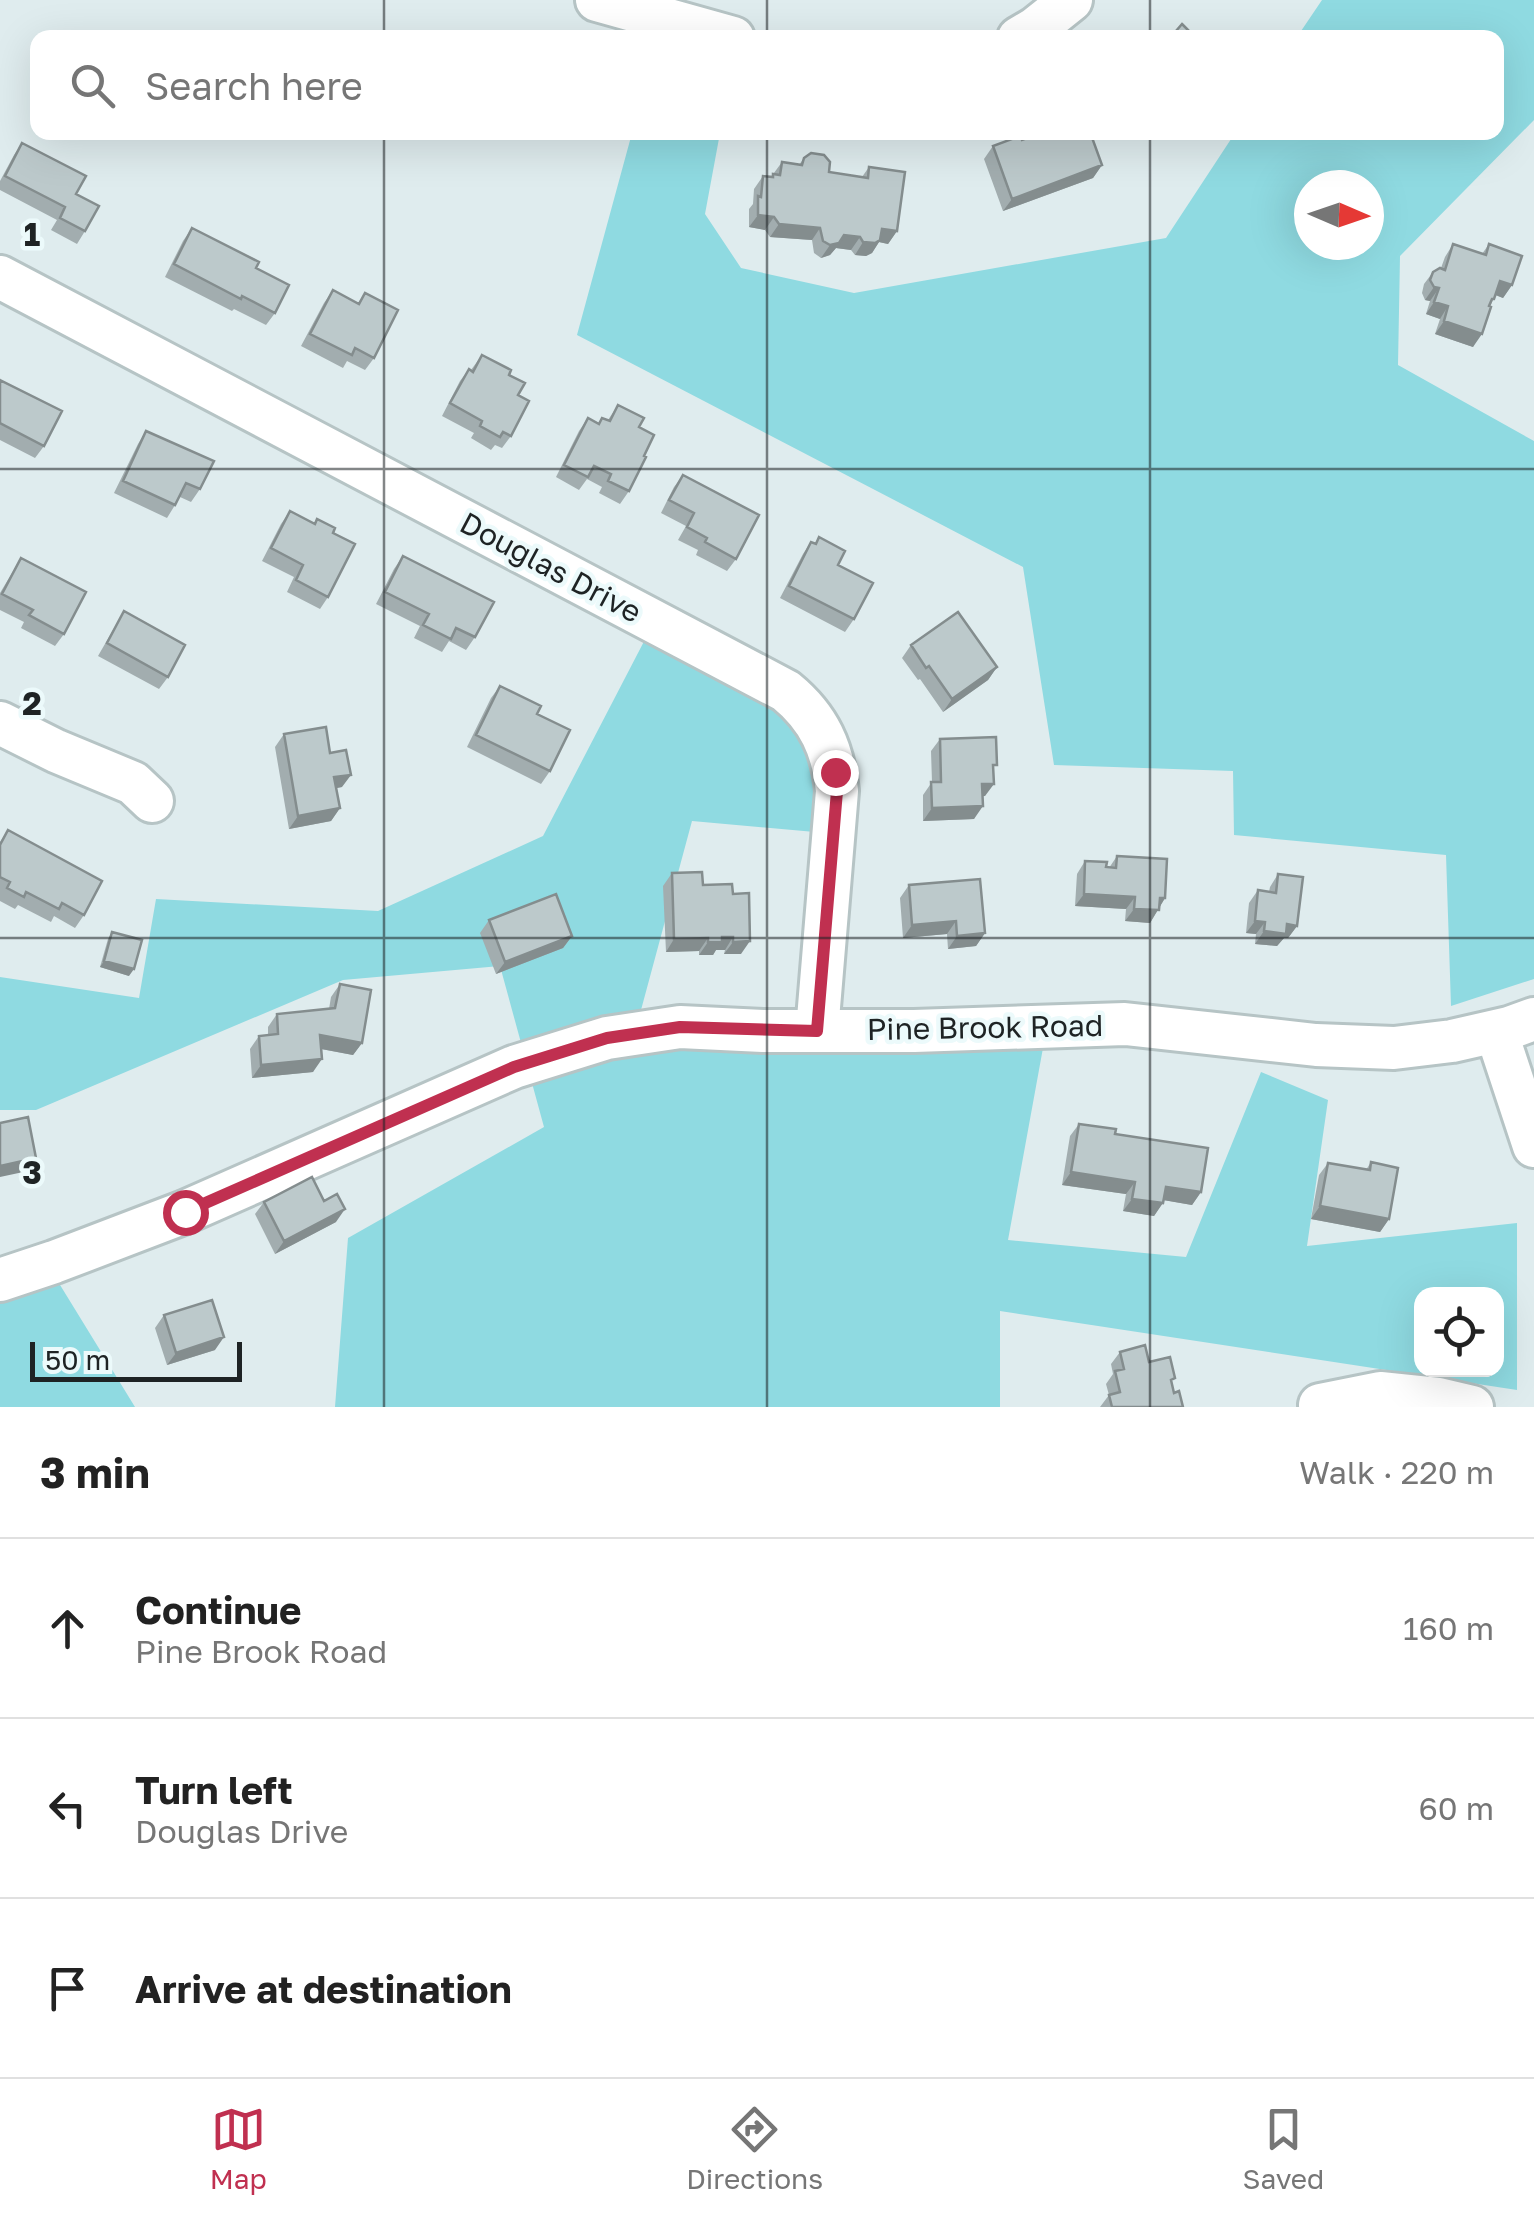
<!DOCTYPE html>
<html lang="en">
<head>
<meta charset="utf-8">
<style>
  :root { --surface:#fff; --page:#f2f2f2; --text:#222; --muted:#767676; --line:#e0e0e0; --accent:#c03050 }
  body { margin:0; font-family:"Golos Text",sans-serif; background:var(--page); color:var(--text) }
  .controls { position:absolute; right:30px; bottom:30px; display:grid; overflow:hidden; border-radius:20px; box-shadow:0 10px 40px #0002 }
  .controls button { width:90px; height:90px; display:grid; place-items:center; padding:0; border:0; border-bottom:2px solid var(--line); background:var(--surface); color:var(--text); font:50px sans-serif }
  .compass { position:absolute; left:1294px; top:170px; width:90px; height:90px; border-radius:50%; background:var(--surface); box-shadow:0 10px 40px #0002; rotate:92deg }
  .scale { position:absolute; left:30px; bottom:25px; width:212px; box-sizing:border-box; padding-left:10px; border:5px solid #1e2324; border-top:0; font-size:28px; line-height:35px; white-space:nowrap; color:#1e2324; -webkit-text-stroke:8px #ecfafb; paint-order:stroke }
  .stop { position:absolute; width:30px; height:30px; margin:-22px; border:8px solid #c03050; border-radius:50%; background:#fff }
  .stop.end { background:#c03050; border-color:#fff; box-shadow:0 2px 10px #0008 }
  .list { margin:0; padding:0; list-style:none }
  h2 { display:flex; justify-content:space-between; align-items:center; height:130px; margin:0; padding:0 40px; font-size:42px }
  h2 small { font-size:32px; font-weight:400; color:var(--muted) }
  .list li { display:grid; grid-template-columns:65px 1fr auto; gap:30px; align-items:center; box-sizing:border-box; height:180px; padding:0 40px; border-top:2px solid var(--line) }
  .list b { display:block; font-size:38px; white-space:nowrap }
  .list p { margin:0; font-size:32px; white-space:nowrap; color:var(--muted) }
  .list em { font-size:32px; font-style:normal; color:var(--muted) }
  .icon { flex:none; width:55px; height:55px; fill:none; stroke:currentColor; stroke-width:2; stroke-linecap:round; stroke-linejoin:round }
  .map { position:relative; flex:none; width:1534px; height:1407px; overflow:hidden }
  .search { position:absolute; background:var(--surface); box-shadow:0 10px 40px #0002; left:30px; right:30px; top:30px; height:110px; display:flex; align-items:center; gap:25px; box-sizing:border-box; padding:0 35px; border-radius:20px; color:var(--muted); font-size:38px }
  .sheet { height:670px; background:var(--surface) }
  nav { display:flex; justify-content:space-around; align-items:center; box-sizing:border-box; height:140px; border-top:2px solid var(--line); background:var(--surface); font-size:28px; color:var(--muted) }
  nav a { display:grid; justify-items:center; gap:5px }
  nav .on { color:var(--accent) }
  .map>svg:first-child { display:block }
</style>
</head>
<body>
<div class="map">
<svg width="1534" height="1407" viewBox="0 0 1534 1407">
  <rect width="100%" height="100%" fill="#dfecee"/>
  <!-- green -->
  <path fill="#8fdae1" fill-rule="evenodd" d="M1322,0H1534V120L1400,256L1398,365L1534,441V979L1451,1006L1446,855L1234,835L1233,771L1054,765L1023,567L577,335L632,133H720L705,214L741,268L854,293L1166,238L1235,133L1496,132V38L1297,37ZM1369,185V245H1309V185Z
    M652,626L823,739L837,834L692,821L634,1036L1045,1037L1008,1240L1186,1257L1261,1072L1328,1100L1307,1246L1517,1223V1390L1000,1311V1407H335L348,1238L544,1127L500,966L343,980L36,1110H0V977L139,998L156,899L378,911L543,836ZM1422,1294H1496V1370H1422Z
    M49,1267L135,1407H0V1280Z"/>
  <g fill="none" stroke-linecap="round" stroke-linejoin="round">
    <!-- minor casing -->
    <g stroke="#b6c4c5" stroke-width="48">
      <path id="minor" d="M597,0L733,38
        M1019,38L1036,28L1071,0
        M0,277L786,691C819,718 833,749 837,791L817,1031
        M0,723L56,751L133,783L152,801
        M1496,1031L1534,1146
        M0,1280L54,1262L185,1212L514,1067L607,1038L680,1027L763,1031H914L1125,1024L1316,1045L1394,1048L1452,1041L1509,1028L1534,1019
        M1320,1405L1380,1393L1438,1399L1472,1407"/>
    </g>
    <!-- minor -->
    <use href="#minor" stroke="#fff" stroke-width="42"/>
  </g>
  <!-- wall -->
  <path fill="#a2adaf" d="M1144,132H1157L1151,139Z
    M1022,140L1102,165L1093,178L1003,211L984,159L993,146Z
    M22,143L76,194L85,231L77,244L51,230L57,220L0,190V181L14,155Z
    M804,158L829,172L862,177L869,167L897,231L888,244L879,242L872,253L866,256L855,255L851,250L836,248L830,255L821,258L814,253L812,240L770,237L765,230L749,227V209L753,204L754,189L763,176L771,177L782,162L799,165Z
    M192,228L275,313L266,325L234,309L232,311L165,277L183,241Z
    M1453,244L1482,254L1489,244L1512,285L1503,298L1495,295L1473,347L1435,334L1440,319L1426,314L1430,301L1425,300L1422,293L1424,284L1433,272L1441,268L1445,257Z
    M333,290L358,303L365,293L374,358L365,370L347,361L343,368L301,346L324,303Z
    M482,355L509,375L518,395L511,436L502,448L495,445L491,450L471,438L474,433L442,416L460,381L469,369L471,370Z
    M0,380L44,446L35,458L0,440Z
    M618,405L639,427L644,456L629,491L620,504L599,493L602,487L587,479L579,490L556,477L579,431L588,418L598,424L602,418L608,420Z
    M146,431L200,489L191,502L180,497L167,518L114,493L138,444Z
    M683,475L736,559L727,571L696,555L698,550L678,540L686,526L661,513L674,487Z
    M290,511L314,523L317,519L333,533L328,597L320,609L287,592L294,577L262,561L281,524Z
    M819,537L838,565L854,619L845,632L780,598L803,554L811,542L815,543Z
    M403,556L475,637L466,650L449,641L442,652L414,638L420,626L376,604L394,569Z
    M21,558L64,634L55,646L21,628L24,622L0,610V593Z
    M124,611L168,677L159,689L98,656Z
    M911,645L997,667L988,680L943,712L920,679L918,680L902,658Z
    M500,686L537,714L550,771L541,784L467,747L491,698Z
    M284,734L330,753L342,787L336,788L340,808L331,821L289,829L275,747Z
    M940,739L993,770L985,796H983L974,819L923,821V795L932,782L931,751Z
    M8,830L84,915L75,928L54,916L51,922L18,905L15,909L0,901V842Z
    M1117,856L1165,898L1150,923L1125,921L1126,909L1075,906L1077,874L1085,861L1109,868Z
    M672,873L703,885L732,884L741,954H724L725,950H716L713,955H699V951L666,952L663,886Z
    M1278,874L1297,926L1288,938H1284L1277,946L1255,944L1256,934L1246,933L1249,903L1258,890L1269,892L1270,887Z
    M909,885L985,933L976,946L948,949L947,934L903,938L900,898Z
    M489,920L572,936L563,948L496,974L480,933Z
    M112,932L129,976L100,967L108,939Z
    M340,984L362,1043L353,1055L321,1049L313,1072L252,1078L250,1049L259,1036L268,1035V1027L277,1014L329,1009L331,997Z
    M1079,1124L1115,1134L1201,1192L1192,1205L1164,1200L1154,1216L1123,1211L1126,1194L1062,1185L1070,1136Z
    M1371,1162L1389,1219L1380,1232L1311,1219L1319,1175L1328,1163L1366,1170Z
    M264,1202L336,1222L275,1254L255,1214Z
    M164,1315L215,1350L167,1365L155,1328Z
    M1120,1352L1149,1362L1172,1384L1174,1393L1183,1407H1100L1109,1395L1106,1384L1113,1374L1111,1364Z"/>
  <!-- shaded-wall -->
  <path fill="#848d8e" d="M1102,165L1093,178L1003,211L1012,199Z
    M758,215L774,217L765,230L749,227Z
    M779,224L820,228L812,240L770,237Z
    M882,229L897,231L888,244L879,242L872,253L866,256L855,255L863,242Z
    M844,235L860,237L851,250L836,248L830,255L821,258L830,245Z
    M1500,281L1512,285L1503,298L1491,293Z
    M1434,287L1439,288L1430,301L1425,300Z
    M1434,302L1448,306L1440,319L1426,314Z
    M1444,321L1482,334L1473,347L1435,334Z
    M997,667L988,680L943,712L952,699Z
    M351,775L342,787L326,790L334,777Z
    M982,784H994L985,796L973,797Z
    M983,806L974,819L923,821L932,808Z
    M340,808L331,821L289,829L298,816Z
    M1084,894L1135,897L1126,909L1075,906Z
    M1160,898H1165L1150,923L1125,921L1134,909Z
    M956,921L947,934L903,938L912,925Z
    M1255,921L1265,922L1256,934L1246,933Z
    M1287,924L1297,926L1288,938H1284L1277,946L1255,944L1264,931Z
    M985,933L976,946L948,949L957,936Z
    M572,936L563,948L496,974L505,962Z
    M722,937H733L725,950H716L713,955H699L708,942Z
    M708,938L699,951L666,952L674,939Z
    M750,941L741,954H724L733,942Z
    M104,961L134,969L129,976L100,967Z
    M320,1035L362,1043L353,1055L311,1047Z
    M322,1059L313,1072L252,1078L261,1065Z
    M36,1158L28,1171L0,1177V1166Z
    M1071,1172L1135,1182L1126,1194L1062,1185Z
    M1166,1187L1201,1192L1192,1205L1157,1199Z
    M1132,1199L1163,1203L1154,1216L1123,1211Z
    M1320,1206L1389,1219L1380,1232L1311,1219Z
    M345,1209L336,1222L275,1254L284,1241Z
    M224,1337L215,1350L167,1365L176,1353Z"/>
  <!-- building -->
  <path fill="#bcc9cb" stroke="#848d8e" stroke-width="2.5" d="M1182,24L1196,38H1170Z
    M1043,132H1090L1102,165L1012,199L993,146L1020,136L1022,140Z
    M22,143L86,176L76,194L99,206L85,231L60,218L65,207L5,176Z
    M811,153L824,155L830,162L829,172L868,178L869,167L905,172L897,231L882,229L880,240L875,243L863,242L860,237L844,235L839,243L830,245L823,241L820,228L779,224L774,217L758,215V196L761,197L763,176L773,177V174L780,175L782,162L802,165L804,158Z
    M192,228L259,262L256,268L289,285L275,313L242,296L241,299L174,264Z
    M1453,244L1486,255L1489,244L1522,256L1512,285L1500,281L1494,299H1492L1489,306L1491,307L1482,334L1444,321L1448,306L1434,302L1439,288L1434,287L1430,280L1433,272L1440,268L1445,270Z
    M333,290L359,304L365,293L398,310L374,358L355,348L352,355L310,334Z
    M482,355L511,370L509,375L525,383L518,395L529,401L511,436L503,432L500,437L480,426L482,421L450,403L469,369L473,372Z
    M0,380L62,411L44,446L0,423Z
    M618,405L644,418L639,427L654,435L644,456L646,457L629,491L608,481L611,474L594,466L588,477L564,465L588,418L599,424L602,418L610,421Z
    M146,431L214,461L200,489L186,483L175,505L123,481Z
    M683,475L759,515L736,559L705,542L707,538L687,527L694,513L669,500Z
    M290,511L315,524L317,519L335,528L333,533L355,544L328,597L296,580L303,565L271,548Z
    M819,537L845,551L838,565L873,583L854,619L789,586L811,542L816,544Z
    M403,556L494,602L475,637L456,628L451,639L423,625L429,614L385,592Z
    M21,558L86,592L64,634L29,615L33,610L2,594Z
    M124,611L185,645L168,677L107,643Z
    M958,612L997,667L952,699L929,666L926,668L911,645Z
    M500,686L541,706L537,714L570,730L550,771L476,735Z
    M326,727L330,753L346,750L351,775L334,777L340,808L298,816L284,734Z
    M996,737L997,765H993L994,784H982L983,806L932,808L931,782H941L940,739Z
    M8,830L102,881L84,915L62,903L59,909L26,892L24,897L7,888L10,882L0,877V845Z
    M1117,856L1167,859L1165,898H1160L1159,910L1134,909L1135,897L1084,894L1085,861L1107,862L1106,867L1116,868Z
    M702,872L703,885L732,884L733,894L749,893L750,941L733,942V937H722V942H708V938L674,939L672,873Z
    M1278,874L1303,877L1297,926L1287,924L1286,934L1264,931L1265,922L1255,921L1258,890L1276,893Z
    M980,879L985,933L957,936L956,921L912,925L909,885Z
    M556,894L572,936L505,962L489,920Z
    M112,932L142,940L134,969L104,961Z
    M340,984L371,990L362,1043L320,1035L322,1059L261,1065L259,1036L278,1034L277,1014L335,1008Z
    M28,1117L36,1158L0,1166V1123Z
    M1079,1124L1116,1129L1115,1134L1208,1148L1201,1192L1166,1187L1163,1203L1132,1199L1135,1182L1071,1172Z
    M1371,1162L1398,1168L1389,1219L1320,1206L1328,1163L1370,1170Z
    M312,1177L324,1201L337,1194L345,1209L284,1241L264,1202Z
    M212,1300L224,1337L176,1353L164,1315Z
    M1145,1345L1149,1362L1170,1357L1175,1378L1171,1380L1174,1393L1179,1391L1183,1407H1112L1109,1395L1120,1392L1115,1371L1124,1369L1120,1352Z"/>
  <g fill="none" stroke-linecap="round" stroke-linejoin="round">
    <!-- route -->
    <path stroke="#c03050" stroke-width="12" d="M185,1212L514,1067L607,1038L680,1027L817,1031L837,791L835,772"/>
  </g>
  <!-- grid -->
  <path fill="none" stroke="#1e2324" stroke-width="2.5" stroke-opacity="0.55" d="M384,0V38M767,0V38M1150,0V38M384,132V1407M767,132V1407M1150,132V1407M0,469H1534M0,938H1534"/>
  <g text-anchor="middle" dominant-baseline="central" stroke-width="9" stroke-linejoin="round" paint-order="stroke">
    <!-- street labels -->
    <g font-size="30" fill="#1e2324" stroke="#ecfafb">
      <text transform="translate(551 567) rotate(28)">Douglas Drive</text>
      <text transform="translate(985 1027) rotate(-1)">Pine Brook Road</text>
    </g>
  </g>
  <g font-size="32" text-anchor="middle" font-weight="bold" fill="#1e2324" stroke="#ecfafb" stroke-width="9" stroke-linejoin="round" paint-order="stroke">
    <text x="32" y="246">1</text>
    <text x="32" y="715">2</text>
    <text x="32" y="1184">3</text>
  </g>
</svg>
<div class="controls">
<button><svg class="icon" aria-label="locate" viewBox="0 0 24 24"><circle cx="12" cy="12" r="6"/><path d="M12 2v4M12 18v4M2 12h4M18 12h4"/></svg></button>
</div>
<svg class="compass" viewBox="-18 -18 36 36"><path d="M0-13l5 13h-10z" fill="#e53935"/><path d="M0 13l5-13h-10z" fill="#767676"/></svg>
<div class="scale">50 m</div>
<div class="stop" style="left:185px;top:1212px"></div>
<div class="stop end" style="left:835px;top:772px"></div>
<div class="search"><svg class="icon" aria-label="search" viewBox="0 0 24 24"><circle cx="10" cy="10" r="6"/><path d="M15 15l6 6"/></svg>Search here</div>
</div>
<section class="sheet">
<h2>3 min<small>Walk · 220 m</small></h2>
<ul class="list">
<li><svg class="icon" aria-label="ahead" viewBox="0 0 24 24"><path d="M12 20V5M6 11l6-6 6 6"/></svg><div><b>Continue</b><p>Pine Brook Road</p></div><em>160 m</em></li>
<li><svg class="icon" aria-label="left" viewBox="0 0 24 24"><path d="M17 20v-9H6M10 6l-5 5 5 5"/></svg><div><b>Turn left</b><p>Douglas Drive</p></div><em>60 m</em></li>
<li><svg class="icon" aria-label="arrive" viewBox="0 0 24 24"><path d="M6 21V4h12l-3 4 3 4H6"/></svg><div><b>Arrive at destination</b></div></li>
</ul>
</section>
<nav>
<a class="on"><svg class="icon" aria-label="map" viewBox="0 0 24 24"><path d="M3 6l6-2 6 2 6-2v14l-6 2-6-2-6 2zM9 4v14M15 6v14"/></svg>Map</a>
<a><svg class="icon" aria-label="directions" viewBox="0 0 24 24"><path d="M12 3l9 9-9 9-9-9zM9 14v-3h6M13 9l2 2-2 2"/></svg>Directions</a>
<a><svg class="icon" aria-label="saved" viewBox="0 0 24 24"><path d="M7 4h10v16l-5-4-5 4z"/></svg>Saved</a>
</nav>
</body>
</html>
